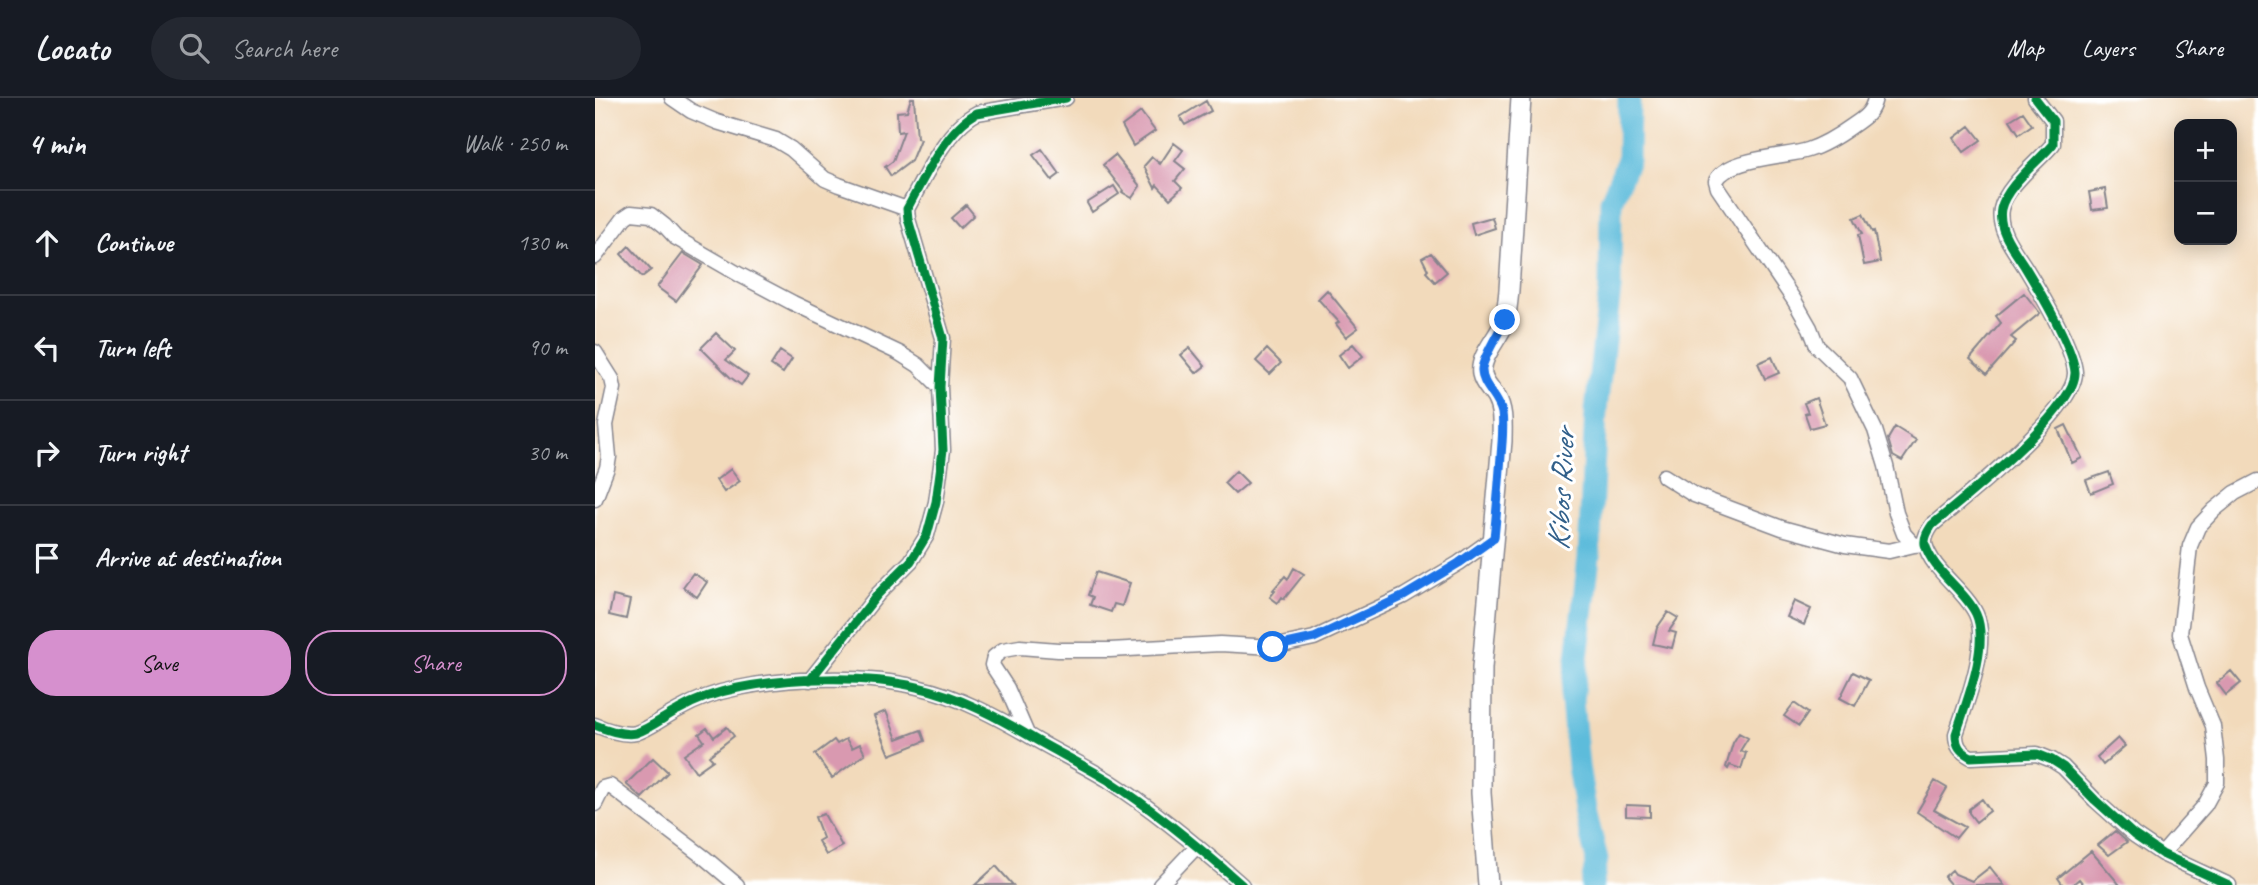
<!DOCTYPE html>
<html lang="en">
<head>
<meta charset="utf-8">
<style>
  :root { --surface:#171b24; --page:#242831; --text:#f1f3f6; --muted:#9ea1a6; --line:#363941; --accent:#d690ce }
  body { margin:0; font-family:Caveat,sans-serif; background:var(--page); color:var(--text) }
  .controls { position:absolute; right:21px; top:21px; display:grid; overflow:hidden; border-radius:14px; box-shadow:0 4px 18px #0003 }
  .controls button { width:63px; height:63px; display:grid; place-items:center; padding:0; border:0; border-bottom:2px solid var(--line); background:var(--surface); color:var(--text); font:35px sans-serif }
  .stop { position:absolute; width:21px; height:21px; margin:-16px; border:5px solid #1a73e8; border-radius:50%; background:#fff }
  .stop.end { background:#1a73e8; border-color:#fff; box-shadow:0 2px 7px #0008 }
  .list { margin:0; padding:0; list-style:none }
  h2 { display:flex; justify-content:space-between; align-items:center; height:91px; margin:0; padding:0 28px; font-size:30px }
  h2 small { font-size:23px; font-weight:400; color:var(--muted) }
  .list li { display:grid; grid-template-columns:46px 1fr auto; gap:21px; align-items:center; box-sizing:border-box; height:105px; padding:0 28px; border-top:2px solid var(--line) }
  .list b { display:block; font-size:26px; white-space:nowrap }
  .list em { font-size:23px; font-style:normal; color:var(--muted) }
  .actions { display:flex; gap:14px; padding:21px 28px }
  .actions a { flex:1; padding:16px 0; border:2px solid var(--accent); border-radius:28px; text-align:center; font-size:24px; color:var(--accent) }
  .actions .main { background:var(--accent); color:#111 }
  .icon { flex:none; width:38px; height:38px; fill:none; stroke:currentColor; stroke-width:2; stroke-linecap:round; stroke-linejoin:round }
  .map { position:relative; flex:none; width:1663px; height:787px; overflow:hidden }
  header { display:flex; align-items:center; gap:42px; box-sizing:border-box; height:98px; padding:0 35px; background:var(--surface); border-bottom:2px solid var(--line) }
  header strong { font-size:33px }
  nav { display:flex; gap:38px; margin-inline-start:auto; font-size:24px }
  .search { width:490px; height:63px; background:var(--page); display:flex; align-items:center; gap:18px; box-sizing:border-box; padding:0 24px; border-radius:38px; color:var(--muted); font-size:26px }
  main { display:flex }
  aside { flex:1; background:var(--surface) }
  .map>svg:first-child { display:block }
</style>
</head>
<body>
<header>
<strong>Locato</strong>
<div class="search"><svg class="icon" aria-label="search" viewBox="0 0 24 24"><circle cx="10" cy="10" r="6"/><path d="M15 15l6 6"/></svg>Search here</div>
<nav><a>Map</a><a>Layers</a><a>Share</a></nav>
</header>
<main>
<aside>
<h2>4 min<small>Walk · 250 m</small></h2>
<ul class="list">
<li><svg class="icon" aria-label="ahead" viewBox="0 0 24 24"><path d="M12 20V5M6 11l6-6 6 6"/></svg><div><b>Continue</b></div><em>130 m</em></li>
<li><svg class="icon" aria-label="left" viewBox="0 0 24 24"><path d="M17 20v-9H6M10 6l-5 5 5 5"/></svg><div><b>Turn left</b></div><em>90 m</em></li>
<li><svg class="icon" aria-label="right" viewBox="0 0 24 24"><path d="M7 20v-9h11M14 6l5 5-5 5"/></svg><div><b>Turn right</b></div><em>30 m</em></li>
<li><svg class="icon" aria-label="arrive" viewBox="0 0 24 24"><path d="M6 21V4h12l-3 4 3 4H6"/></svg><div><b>Arrive at destination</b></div></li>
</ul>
<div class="actions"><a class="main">Save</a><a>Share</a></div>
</aside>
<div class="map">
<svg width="1663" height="787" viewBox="0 0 1663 787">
  <rect width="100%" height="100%" fill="#fff"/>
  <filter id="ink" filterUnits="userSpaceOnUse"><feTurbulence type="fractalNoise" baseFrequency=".0143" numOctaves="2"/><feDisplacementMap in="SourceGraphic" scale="14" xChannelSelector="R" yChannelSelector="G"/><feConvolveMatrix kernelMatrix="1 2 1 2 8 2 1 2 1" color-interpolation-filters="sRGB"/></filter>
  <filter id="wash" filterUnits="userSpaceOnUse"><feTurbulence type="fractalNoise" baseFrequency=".00686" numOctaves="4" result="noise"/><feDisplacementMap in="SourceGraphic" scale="28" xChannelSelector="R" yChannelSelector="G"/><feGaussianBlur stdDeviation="1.57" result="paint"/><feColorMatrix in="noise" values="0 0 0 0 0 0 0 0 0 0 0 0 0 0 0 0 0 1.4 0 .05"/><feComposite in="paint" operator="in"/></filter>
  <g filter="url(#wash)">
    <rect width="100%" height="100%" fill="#f2dabb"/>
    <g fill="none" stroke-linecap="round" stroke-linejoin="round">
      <!-- river -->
      <path stroke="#5dbcdb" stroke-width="23" d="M997,787L1002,761L991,717L983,668L977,602L994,459L1001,312L1015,191L1016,103L1033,62L1034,0"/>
    </g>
    <g id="blocks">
      <!-- building -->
      <path fill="#d999b0" d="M316,0H319L322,40L325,41L316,63L296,78L290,69L298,63L309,33L303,34L302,14L312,13Z
        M611,3L616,13L590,27L585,19Z
        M546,14L560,33L538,48L527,28Z
        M1428,14L1437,27L1424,36L1415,22Z
        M1375,28L1386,42L1369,54L1359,40Z
        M579,45L588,52L580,63L590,71L580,83L587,90L575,101L562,87L560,90L549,68L557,59L565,66Z
        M447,51L465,76L457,82L438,57Z
        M520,57L545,88L537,100L527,94L528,93L508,67Z
        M519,88L524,96L497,114L492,105Z
        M1510,91L1513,110L1497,112L1494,94Z
        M371,107L379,117L365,130L356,120Z
        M1268,116L1277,134L1279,133L1285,164L1269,167L1263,137L1267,136L1259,120Z
        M897,119L900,130L879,137L876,125Z
        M34,148L56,172L47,179L26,156Z
        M88,155L108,167L81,203L62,189Z
        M836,155L852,174L840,184L831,174L833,172L827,160Z
        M732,192L763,230L751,239L741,226L744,224L723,201Z
        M1429,195L1445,215L1416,239L1421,243L1392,276L1375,261L1406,225L1401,218Z
        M121,235L140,253L131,262L153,278L146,287L135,279L106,250Z
        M758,246L768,258L753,270L744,257Z
        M595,250L610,268L601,275L586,257Z
        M672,251L686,265L675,276L661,263Z
        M185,253L197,261L188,275L176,267Z
        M1177,259L1184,275L1170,281L1163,265Z
        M1221,300L1230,326L1215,330L1210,316L1213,315L1209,305Z
        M1471,327L1487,360L1477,365L1463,331Z
        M1300,329L1321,342L1307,363L1298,358L1293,341Z
        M136,371L145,383L129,394L121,382Z
        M641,373L653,385L640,396L629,385Z
        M1514,374L1518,386L1496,395L1491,382Z
        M699,470L709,476L689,501L687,499L683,505L675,499L680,493L678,492L690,478L693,481Z
        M501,474L535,485L527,508L519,506L516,514L495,507L498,499L493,497Z
        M98,475L112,484L102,499L88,489Z
        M18,498L35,502L31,521L14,517Z
        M1199,503L1216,511L1209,527L1192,519Z
        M1073,514L1083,520L1074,533L1081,535L1077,550L1058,546L1062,530Z
        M1636,573L1646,585L1631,597L1622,585Z
        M1258,574L1274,582L1260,608L1245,600Z
        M1199,605L1213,615L1204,628L1189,618Z
        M291,613L302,641L326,632L330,643L295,657L279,618Z
        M132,629L139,638L114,658L118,662L101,674L89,657L109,643L104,636L112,630L119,639Z
        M1144,635L1153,640L1145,653L1151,655L1146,671L1135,667L1133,671L1131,669L1138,645Z
        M1523,640L1530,648L1508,667L1502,659Z
        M251,641L257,650L265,646L270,656L237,680L220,656L239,642L242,646Z
        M58,660L73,674L47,700L31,686Z
        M1340,683L1352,690L1339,712L1370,729L1361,740L1322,714Z
        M1387,701L1395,713L1381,724L1374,715V711Z
        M1031,707L1055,708V719L1031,718Z
        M229,716L247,748L231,757L223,743L228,740L220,719Z
        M1520,733L1532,744L1514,757L1503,747Z
        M1496,753L1525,787H1489L1484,781L1477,787H1468L1463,780Z
        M401,768L418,787H380Z
        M1395,769L1409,787H1356L1349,779L1357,772L1360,776L1377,783Z"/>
    </g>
  </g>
  <g filter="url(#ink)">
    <use href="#blocks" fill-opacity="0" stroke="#86848c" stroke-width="2"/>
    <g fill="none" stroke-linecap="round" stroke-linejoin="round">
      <!-- minor casing -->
      <g stroke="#86848c" stroke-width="17">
        <path id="minor" d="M77,0L96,13L122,24L181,42L196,51L230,81L244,87L312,111
          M1280,0C1277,15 1269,20 1257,28C1243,38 1229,47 1213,52C1191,59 1131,60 1121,83L1123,90L1199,202L1215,230L1222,248L1255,280L1280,332L1291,368L1301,415L1309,436L1319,447L1330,446
          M1440,0L1458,23V46C1443,64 1411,88 1406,111C1402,132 1420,153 1430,169C1444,192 1478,249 1480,274C1482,311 1367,402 1337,427C1333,433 1329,439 1330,446C1337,473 1370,492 1381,516C1395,547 1371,605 1361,636C1361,648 1365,653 1376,659L1442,656L1457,662L1468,669L1500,702L1539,737L1567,756L1634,787
          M0,159L30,119L36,115L56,117L70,128L81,140L145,177L198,205L304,255L323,267L345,289
          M0,254L17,281L19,290L11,327L14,359L12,370L0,401
          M1069,378L1099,397L1187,430L1250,447L1294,453L1319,447
          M215,582L283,496L316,463L332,437L341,404L348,352L345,289L348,240L313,121L312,111C329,80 351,31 382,15L471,0
          M0,627C12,632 28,638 41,635C56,630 69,619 83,612C102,601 122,594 143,590C195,579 271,577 322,589C364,598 406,621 443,643C466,656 490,668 513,682C561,713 604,749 647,787
          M432,636L412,590L397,567L399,559L408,552L425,549L463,552H515L625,546L678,549L719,540L809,498L864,465L899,440
          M0,706L8,690L15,688L110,760L142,787
          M1567,756L1610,707L1622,685V662L1618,628L1602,590L1585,536L1595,448L1603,429L1619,412L1640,395L1663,383
          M565,787L602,748"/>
      </g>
      <!-- secondary casing -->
      <g stroke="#86848c" stroke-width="22">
        <path id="secondary" d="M893,787L886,695L887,570L907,343C907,329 909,313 901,299C896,291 889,286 887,276C884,259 903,241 909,225C912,215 913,203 914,192L926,0"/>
      </g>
      <!-- minor -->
      <use href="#minor" stroke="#fff" stroke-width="14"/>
      <!-- secondary -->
      <use href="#secondary" stroke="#fff" stroke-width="19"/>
      <!-- cycleway casing -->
      <g stroke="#fff" stroke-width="13">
        <path id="cycleway" d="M1440,0L1458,23V46C1443,64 1411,88 1406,111C1402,132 1420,153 1430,169C1444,192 1478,249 1480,274C1482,311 1367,402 1337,427C1333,433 1329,439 1330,446C1337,473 1370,492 1381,516C1395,547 1371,605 1361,636C1361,648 1365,653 1376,659L1442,656L1457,662L1468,669L1500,702L1539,737L1567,756L1634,787
          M215,582L283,496L316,463L332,437L341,404L348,352L345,289L348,240L313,121L312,111C329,80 351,31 382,15L471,0
          M0,627C12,632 28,638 41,635C56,630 69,619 83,612C102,601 122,594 143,590C195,579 271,577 322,589C364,598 406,621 443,643C466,656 490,668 513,682C561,713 604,749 647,787"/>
      </g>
      <!-- cycleway -->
      <use href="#cycleway" stroke="#00873e" stroke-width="9"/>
    </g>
  </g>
  <g fill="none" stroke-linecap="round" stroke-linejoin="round" filter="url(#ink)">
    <!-- route -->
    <path stroke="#1a73e8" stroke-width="9" d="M678,549L719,540L809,498L864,465L899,440C902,412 904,385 906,358C907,344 909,328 907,315C904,298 886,288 887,271C888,259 904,235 910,222"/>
  </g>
  <g text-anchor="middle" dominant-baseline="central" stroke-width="6" stroke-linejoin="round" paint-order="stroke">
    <!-- water labels -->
    <g font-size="32" font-style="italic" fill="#32608a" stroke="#fff">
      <text transform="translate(966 392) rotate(-87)">Kibos River</text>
    </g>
  </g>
</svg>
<div class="controls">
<button>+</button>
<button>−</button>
</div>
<div class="stop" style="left:678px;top:549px"></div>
<div class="stop end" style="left:910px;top:222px"></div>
</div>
</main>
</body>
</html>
